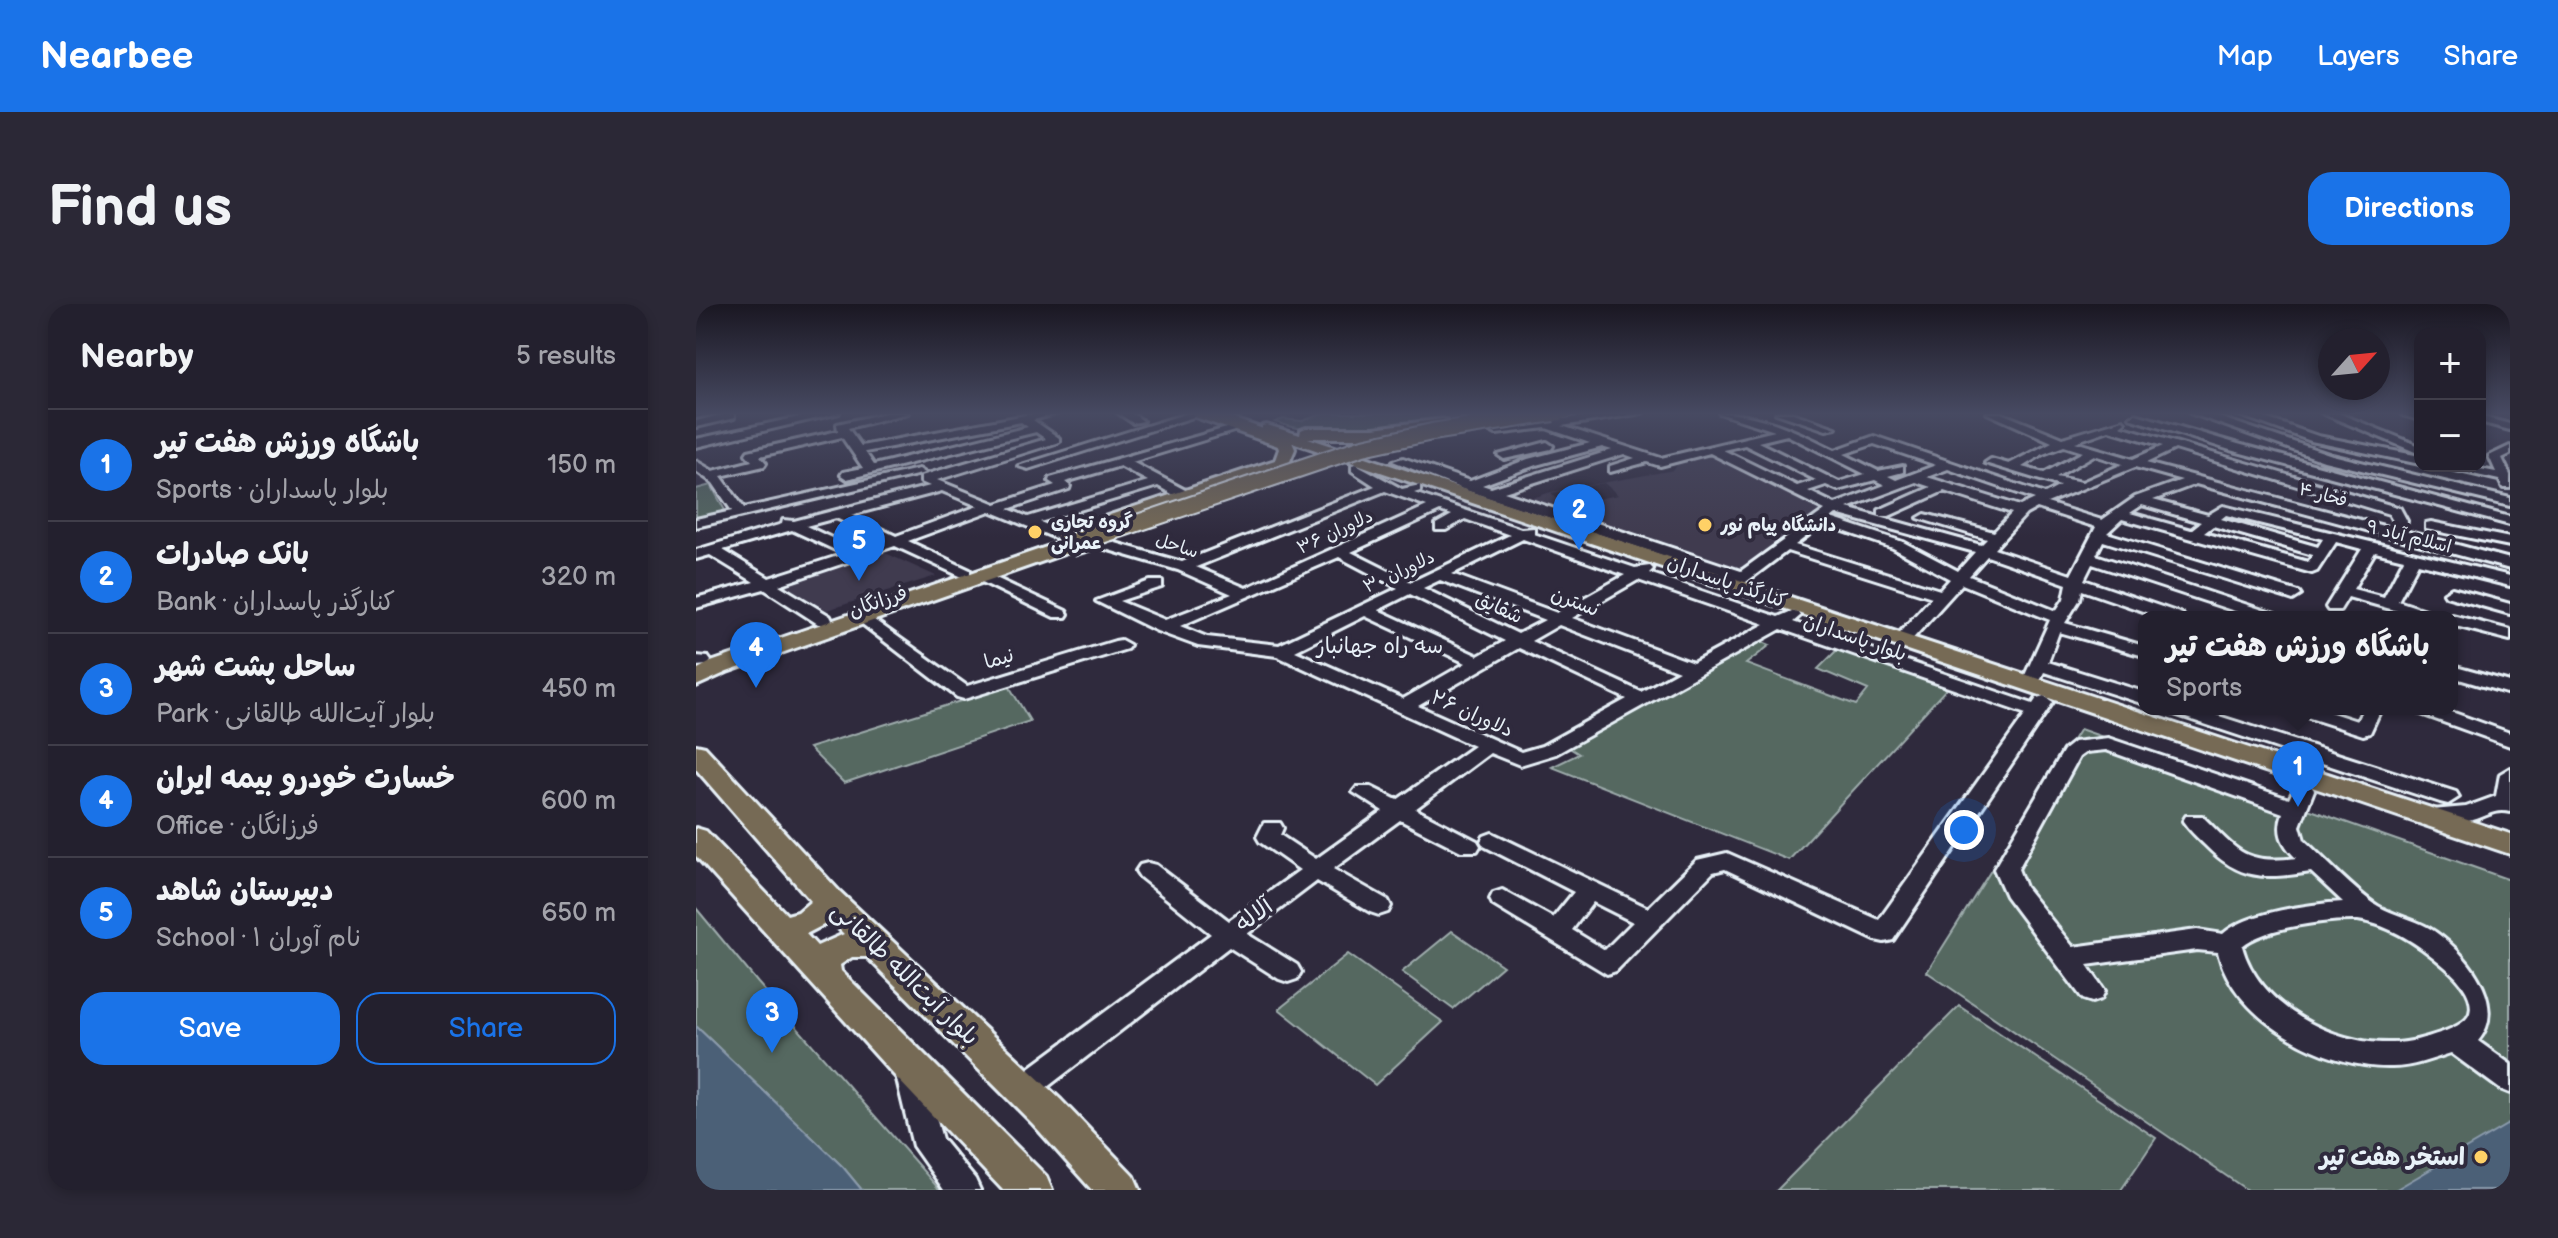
<!DOCTYPE html>
<html lang="en">
<head>
<meta charset="utf-8">
<style>
  :root { --surface:#23202e; --page:#2b2836; --text:#f1f3f6; --muted:#a3a3aa; --line:#403e4a; --accent:#1a73e8 }
  body { margin:0; font-family:"Balsamiq Sans","Playpen Sans Arabic",sans-serif; background:var(--page); color:var(--text) }
  .controls { position:absolute; right:24px; top:24px; display:grid; overflow:hidden; border-radius:16px; box-shadow:0 4px 12px #0003 }
  .controls button { width:72px; height:72px; display:grid; place-items:center; padding:0; border:0; border-bottom:2px solid var(--line); background:var(--surface); color:var(--text); font:40px sans-serif }
  .compass { position:absolute; left:1622px; top:24px; width:72px; height:72px; border-radius:50%; background:var(--surface); box-shadow:0 4px 12px #0003; rotate:63deg }
  .you { position:absolute; left:1268px; top:526px; width:28px; height:28px; margin:-20px; border:6px solid #fff; border-radius:50%; background:#1a73e8; box-shadow:0 0 0 12px #1a73e833 }
  .badge { display:grid; place-items:center; width:52px; height:52px; border-radius:50%; background:var(--accent); color:#fff; font-size:26px; font-weight:700 }
  .pin { position:absolute; translate:-50% -66px; filter:drop-shadow(0 2px 4px #0008) }
  .pin::after { content:''; position:absolute; top:42px; width:28px; height:24px; background:inherit; clip-path:polygon(0 0,100% 0,50% 100%) }
  .popup { position:absolute; left:1442px; top:307px; width:320px; height:104px; box-sizing:border-box; display:grid; place-content:center; border-radius:16px; background:var(--surface); filter:drop-shadow(0 2px 6px #0005); font-size:26px; white-space:nowrap; color:var(--muted) }
  .popup b { font-size:30px; color:var(--text) }
  .popup::after { content:''; position:absolute; left:50%; top:100%; margin-left:-16px; border:16px solid transparent; border-top-color:var(--surface) }
  .list { margin:0; padding:0; list-style:none }
  h2 { display:flex; justify-content:space-between; align-items:center; height:104px; margin:0; padding:0 32px; font-size:34px }
  h2 small { font-size:26px; font-weight:400; color:var(--muted) }
  .list li { display:grid; grid-template-columns:52px 1fr auto; gap:24px; align-items:center; box-sizing:border-box; height:112px; padding:0 32px; border-top:2px solid var(--line) }
  .list b { display:block; font-size:30px; white-space:nowrap }
  .list p { margin:0; font-size:26px; white-space:nowrap; color:var(--muted) }
  .list em { font-size:26px; font-style:normal; color:var(--muted) }
  .actions { display:flex; gap:16px; padding:24px 32px }
  .actions a { flex:1; padding:18px 0; border:2px solid var(--accent); border-radius:24px; text-align:center; font-size:28px; color:var(--accent) }
  .actions .main { background:var(--accent); color:#fff }
  .map { position:relative; flex:none; width:1814px; height:886px; overflow:hidden; border-radius:24px }
  header { display:flex; align-items:center; gap:48px; box-sizing:border-box; height:112px; padding:0 40px; background:var(--accent); color:#fff }
  header strong { font-size:38px }
  nav { display:flex; gap:44px; margin-inline-start:auto; font-size:28px }
  .intro { display:flex; align-items:center; justify-content:space-between; box-sizing:border-box; height:192px; padding:0 48px }
  h1 { margin:0; font-size:56px }
  .button { padding:20px 36px; border-radius:24px; background:var(--accent); color:#fff; font-size:28px; font-weight:700 }
  main { display:flex; gap:48px; padding:0 48px }
  aside { flex:1; background:var(--surface); border-radius:24px; box-shadow:0 4px 12px #0003 }
  .map>svg:first-child { display:block }
</style>
</head>
<body>
<header>
<strong>Nearbee</strong>
<nav><a>Map</a><a>Layers</a><a>Share</a></nav>
</header>
<div class="intro"><h1>Find us</h1><a class="button">Directions</a></div>
<main>
<aside>
<h2>Nearby<small>5 results</small></h2>
<ul class="list">
<li><span class="badge">1</span><div><b>باشگاه ورزش هفت تیر</b><p>Sports · بلوار پاسداران</p></div><em>150 m</em></li>
<li><span class="badge">2</span><div><b>بانک صادرات</b><p>Bank · کنارگذر پاسداران</p></div><em>320 m</em></li>
<li><span class="badge">3</span><div><b>ساحل پشت شهر</b><p>Park · بلوار آیت‌الله طالقانی</p></div><em>450 m</em></li>
<li><span class="badge">4</span><div><b>خسارت خودرو بیمه ایران</b><p>Office · فرزانگان</p></div><em>600 m</em></li>
<li><span class="badge">5</span><div><b>دبیرستان شاهد</b><p>School · نام آوران ۱</p></div><em>650 m</em></li>
</ul>
<div class="actions"><a class="main">Save</a><a>Share</a></div>
</aside>
<div class="map">
<svg width="1814" height="886" viewBox="0 0 1814 886">
  <rect width="100%" height="100%" fill="#2f2a3d"/>
  <filter id="ink" filterUnits="userSpaceOnUse"><feTurbulence type="fractalNoise" baseFrequency=".0125" numOctaves="2"/><feDisplacementMap in="SourceGraphic" scale="16" xChannelSelector="R" yChannelSelector="G"/><feConvolveMatrix kernelMatrix="1 2 1 2 8 2 1 2 1" color-interpolation-filters="sRGB"/></filter>
  <g filter="url(#ink)">
    <!-- built -->
    <path fill="#3f3a50" fill-rule="evenodd" d="M1018,150L1101,193L1131,205L1045,264L830,196L855,188L978,166L982,159ZM908,179L922,191L868,201L855,189Z
      M185,247L240,272L131,306L88,282Z"/>
    <!-- green -->
    <path fill="#546861" stroke="#9eacac" stroke-width="2" d="M629,109H776C715,120 640,140 579,118L587,115L606,117Z
      M15,181L31,210L0,218V185Z
      M1064,337L1074,341L1050,360L1160,401L1172,386L1122,365L1147,340L1253,382L1093,556L856,463L883,450L872,443Z
      M313,382L334,417L148,479L113,444Z
      M1384,425L1814,576V886H1551L1231,668Z
      M0,604L62,679L244,886H166L147,863L0,722Z
      M756,627L807,662L757,705L706,668Z
      M652,650L747,718L679,781L583,705Z
      M1263,702L1460,834L1425,886H1081Z"/>
    <!-- water -->
    <path fill="#4c6077" stroke="#8a9aab" stroke-width="2" d="M0,722L147,863L166,886H0Z
      M1814,819V886H1699Z"/>
    <g fill="none" stroke-linecap="round" stroke-linejoin="round">
      <!-- minor casing -->
      <g stroke="#e8f1f8" stroke-width="6">
        <path id="minor" d="M33,109L38,110V114L0,123V117Z
          M122,109H143L0,143V135Z
          M190,109H212L152,124L165,142L340,109H362L337,116L363,134V138L241,176L300,200L359,181L353,177L354,174L541,121L551,123L436,158L493,188V194H483L462,182L344,218L374,230V236H364L294,207L212,237L274,266V272H264L199,242L83,281L134,312L136,316L134,320H122L68,285L0,304V294L58,278L14,251L0,255V246L86,220L87,216L98,217L234,182L225,178V172L350,135L340,128L151,175L145,171L147,168L167,164L146,133L64,152L70,159L68,162L25,172L48,204L223,165L229,169L0,223V215L36,207L17,179L0,167V157L17,167L56,157L50,150L52,147L142,127L141,120ZM325,118L332,123L178,161L169,148ZM424,162L452,177L332,213L312,205L373,185L374,182L369,178ZM246,187L282,202L200,232L155,211ZM140,214L187,236L161,246L110,222ZM96,226L148,250L73,274L27,246Z
          M422,109H436L447,117L437,119Z
          M492,109H510L332,165L322,162Z
          M776,109H792L775,117H767V113Z
          M914,109H946L866,122L965,154L1079,127L1023,109C1064,109 1103,128 1139,146L1178,132L1349,190L1364,182L1289,159L1295,155L1313,160L1356,138L1291,109H1305L1367,134L1427,116L1429,118L1424,122L1704,204L1711,217L1709,227L1814,255V265L1500,180L1457,196L1512,211L1527,202L1814,272V282L1722,259L1702,297L1750,313L1756,311L1814,326V336L1756,321V313H1723L1652,293L1644,306H1632L1630,303L1666,245L1640,238L1621,267L1616,269L1426,215L1411,229L1603,288L1605,291L1597,296L1591,294L1407,237L1400,251L1579,310L1581,313H1557L1396,260L1388,276L1486,310L1488,313H1464L1386,286L1384,295L1369,319L1448,342V352L1363,328L1352,358L1448,388V400L1348,368L1340,384L1334,385L1325,380L1354,316L1266,280L1211,341L1205,342L1196,337L1236,293L1091,247L1042,284H1030L1028,281L1035,274L766,185L697,157L707,154L774,177L832,155L894,139L850,124L800,130L794,127L796,125L835,119L828,115L834,112L851,117ZM1413,126L1467,142L1437,155L1379,138ZM1091,131L1169,170L1143,178L1062,138ZM1178,140L1240,161L1200,176L1192,172L1207,168V162L1182,167L1148,150ZM1049,141L1120,176L1101,182L1027,146ZM1368,142L1387,148L1348,169L1326,163L1347,150ZM906,143L916,146L795,184L786,181L840,161ZM1479,145L1693,210L1697,217L1695,224L1450,159ZM1014,149L1129,206L1045,267L808,188L928,150L939,154L914,162V168L951,158L964,162ZM1398,151L1427,160L1386,178L1360,173ZM1439,163L1486,176L1439,193L1406,216L1351,199ZM1252,165L1339,195L1324,202L1231,173ZM1179,176L1189,181L1139,200L1112,187L1130,181L1142,186ZM1220,178L1235,183L1183,206V212H1193L1248,187L1316,209L1298,228L1229,210L1222,214L1291,235L1285,241L1151,204ZM1446,201L1505,218L1495,226L1434,209ZM1341,204L1400,223L1375,271L1298,245L1330,210ZM1140,210L1279,248L1262,267L1207,238L1135,214ZM1530,211L1627,235L1622,243L1525,215ZM1127,220L1197,244L1254,275L1244,286L1099,241ZM1517,222L1617,251L1612,258L1508,229ZM1679,248L1708,255L1688,293L1657,285ZM1291,252L1371,280L1368,295L1360,307L1273,272Z
          M1080,109H1097L1140,124L1130,126Z
          M1494,109H1511L1636,151L1814,194V202L1628,157Z
          M1538,109H1555L1622,132L1724,152V160L1615,137Z
          M1626,109H1642L1724,142V150Z
          M1705,109H1724V116L1707,111Z
          M1440,110L1542,140L1814,213V221L1534,146L1436,115L1434,113Z
          M1784,112L1814,120V126L1784,118Z
          M851,138L857,142L855,145L808,155L802,151Z
          M1814,142V150L1806,154L1814,171V184H1807L1803,176L1742,162H1768L1800,168L1793,152Z
          M660,160L706,185L724,181V187L718,189L825,225L838,224V230L939,264L954,262L957,265L953,269L1082,313L1096,307L1102,309L1104,312L1097,318L1337,400L1341,394L1348,392L1357,398L1197,636L1188,638L1179,636L1029,565L1017,568L920,667L911,670L797,601L794,595L797,589L806,586L857,614L878,588L788,542L785,537L788,532L796,529L952,604L1001,556L1031,549L1183,616L1330,410L1085,325L860,450L824,461L794,449L719,505L781,537L784,542L781,547H765L704,516L637,565L692,596L695,602L692,608L683,611L674,608L621,577L551,630L601,661L605,668L601,675L592,678L583,675L533,643L337,794L327,798L317,794L312,785L317,776L515,630L444,573L440,567L444,561L452,559L460,561L533,617L604,566L564,538L561,533L568,519H584L587,524L584,531L620,555L687,507L657,488L661,483H675L701,496L778,442L581,352L502,342L461,327L400,297L454,277H466V283L423,297L469,316L536,290L482,266L392,240V234H402L486,258L679,182L656,167V161ZM689,187L731,202L550,284L500,263ZM744,207L756,211L740,220V226H750L769,215L814,231L715,278L655,248ZM827,235L929,271L861,309L756,270ZM643,253L702,284L583,341L511,333L484,322ZM744,276L849,316L822,330L727,284ZM942,276L1069,320L997,359L876,314ZM714,290L809,337L782,352L682,306ZM669,312L770,359L707,395L599,347ZM863,321L983,367L945,388L835,337ZM823,344L931,395L846,442L825,448L722,402ZM897,598L937,618L909,646L876,626Z
          M1735,218L1814,234V242L1730,225V219Z
          M285,267L370,307L372,310L370,313H358L280,275V269Z
          M1756,284L1814,300V310L1750,292L1748,289Z
          M167,308L271,382L419,337L425,336L434,341L431,345L268,395L261,393L161,316L159,313Z
          M0,352L12,353L15,357L12,361L0,362Z
          M1756,362L1814,378V390L1756,373Z
          M1473,405H1501L1760,488L1763,493L1752,500L1744,498L1475,409Z
          M1596,405H1624L1661,417L1667,405H1685L1674,429L1667,431L1598,409Z
          M1720,405H1747L1814,429V442L1722,409Z
          M1412,434L1593,495L1600,481H1614L1618,486L1604,522L1608,536C1629,555 1659,588 1682,602C1697,611 1717,615 1733,624C1767,644 1814,700 1782,737L1814,760V789L1804,785L1755,749C1736,755 1716,763 1696,763C1630,765 1538,716 1522,648L1501,646L1391,661L1409,687L1405,695L1396,698L1387,695L1310,592L1298,565L1368,446L1378,438ZM1410,446L1587,509C1580,528 1586,540 1600,554C1548,561 1541,546 1506,512H1490L1487,517C1493,526 1501,533 1509,541C1544,577 1568,575 1615,568L1647,598C1615,600 1552,608 1527,630L1501,626L1377,643L1329,583L1322,565L1383,453L1390,448ZM1662,616C1695,621 1724,641 1748,662C1760,672 1779,691 1774,709C1771,719 1753,726 1744,729C1729,734 1713,739 1696,739C1637,741 1562,702 1546,642C1569,623 1632,615 1662,616Z
          M1814,464V508C1801,504 1791,512 1777,516C1762,520 1740,521 1725,517L1722,512L1725,507L1770,503L1800,492L1804,470Z
          M213,755L223,758L227,767L246,835L279,875L284,886H248L217,842L199,767L203,758Z"/>
      </g>
      <!-- major casing -->
      <g stroke="#e8f1f8" stroke-width="6">
        <path id="major" d="M843,109H881C870,117 834,123 824,115Z
          M746,115L751,116V122L678,134H612L1814,530V550L596,138L599,145L592,162L382,234L404,233L406,237L404,241L379,246L31,368L0,382V366L15,358L368,237L361,232L363,228L579,156L583,145L580,138L584,134L566,128V122L571,121L604,131L605,126L610,124H678Z
          M0,441L9,443L143,587L365,796L438,872L444,886H396L337,820L171,653H156L144,661L145,667L350,872L356,886H307L198,771L0,552V524L10,527L91,611L102,608L115,597L0,465ZM135,617L148,630L121,642L110,630Z"/>
      </g>
      <!-- highway casing -->
      <g stroke="#e8f1f8" stroke-width="6">
        <path id="highway" d="M497,109H521L594,134L597,138L588,143L582,142L499,113Z"/>
      </g>
      <!-- minor -->
      <use href="#minor" fill="#2f2a3d" fill-rule="evenodd"/>
      <!-- major -->
      <use href="#major" fill="#766a54" fill-rule="evenodd"/>
      <!-- highway -->
      <use href="#highway" fill="#766a54" fill-rule="evenodd"/>
      <!-- major-bridge-far1 casing -->
      <g stroke="#e8f1f8" stroke-width="20" stroke-linecap="butt">
        <path id="major-bridge-far1" d="M394,235L667,143L736,128L857,109"/>
      </g>
      <!-- major-bridge casing -->
      <g stroke="#e8f1f8" stroke-width="26" stroke-linecap="butt">
        <path id="major-bridge" d="M375,241L400,233"/>
      </g>
      <!-- major-bridge-far1 -->
      <use href="#major-bridge-far1" stroke="#766a54" stroke-width="16"/>
      <!-- major-bridge -->
      <use href="#major-bridge" stroke="#766a54" stroke-width="21"/>
    </g>
  </g>
  <!-- sky -->
  <linearGradient id="sky" x2="0" y2="1"><stop stop-color="#1a1722"/><stop offset="0.47" stop-color="#474a62"/><stop offset="1" stop-color="#474a62" stop-opacity="0"/></linearGradient>
  <rect width="1814" height="233" fill="url(#sky)"/>
  <!-- markers -->
  <g fill="#ffd166" stroke="#2f2a3d" stroke-width="3">
    <circle cx="1009" cy="221" r="8"/>
    <circle cx="339" cy="228" r="8"/>
    <circle cx="1785" cy="853" r="8"/>
  </g>
  <g text-anchor="middle" dominant-baseline="central" stroke-width="8" stroke-linejoin="round" paint-order="stroke">
    <!-- far-street labels -->
    <g font-size="18" fill="#e8f1f8" stroke="#2f2a3d">
      <text transform="translate(1627 191) rotate(15)">فخار ۴</text>
      <text transform="translate(639 228) rotate(-25)">دلاوران ۳۶</text>
      <text transform="translate(1713 233) rotate(14)">اسلام آباد ۹</text>
      <text transform="translate(481 242) rotate(18)">ساحل</text>
      <text transform="translate(703 268) rotate(-25)">دلاوران ۳۰</text>
    </g>
    <!-- far-poi labels -->
    <g font-size="18" font-weight="bold" fill="#e8f1f8" stroke="#2f2a3d" text-anchor="start">
      <text x="355" y="218">گروه تجاری<tspan x="355" dy="21">عمرانی</tspan></text>
      <text x="1025" y="221">دانشگاه پیام نور</text>
    </g>
    <!-- street labels -->
    <g font-size="20" fill="#e8f1f8" stroke="#2f2a3d">
      <text transform="translate(1031 278) rotate(19)">کنارگذر پاسداران</text>
      <text transform="translate(182 298) rotate(-19)">فرزانگان</text>
      <text transform="translate(879 298) rotate(21)">نسترن</text>
      <text transform="translate(803 304) rotate(25)">شقایق</text>
      <text transform="translate(1159 334) rotate(19)">بلوار پاسداران</text>
      <text transform="translate(303 355) rotate(-17)">نیما</text>
      <text transform="translate(776 410) rotate(24)">دلاوران ۲۶</text>
    </g>
    <!-- neighbourhood labels -->
    <g font-size="22" fill="#e8f1f8" stroke="#2f2a3d">
      <text x="684" y="342">سه راه جهانبار</text>
    </g>
    <!-- near-street labels -->
    <g font-size="24" fill="#e8f1f8" stroke="#2f2a3d">
      <text transform="translate(558 611) rotate(-36)">آلاله</text>
      <text transform="translate(209 670) rotate(44)">بلوار آیت‌الله طالقانی</text>
    </g>
    <!-- near-poi labels -->
    <g font-size="24" font-weight="bold" fill="#e8f1f8" stroke="#2f2a3d" text-anchor="end">
      <text x="1769" y="853">استخر هفت تیر</text>
    </g>
  </g>
</svg>
<div class="controls">
<button>+</button>
<button>−</button>
</div>
<svg class="compass" viewBox="-18 -18 36 36"><path d="M0-13l5 13h-10z" fill="#e53935"/><path d="M0 13l5-13h-10z" fill="#a3a3aa"/></svg>
<div class="you"></div>
<div class="pin badge" style="left:1602px;top:503px">1</div>
<div class="popup"><b>باشگاه ورزش هفت تیر</b>Sports</div>
<div class="pin badge" style="left:883px;top:246px">2</div>
<div class="pin badge" style="left:76px;top:749px">3</div>
<div class="pin badge" style="left:60px;top:384px">4</div>
<div class="pin badge" style="left:163px;top:277px">5</div>
</div>
</main>
</body>
</html>
